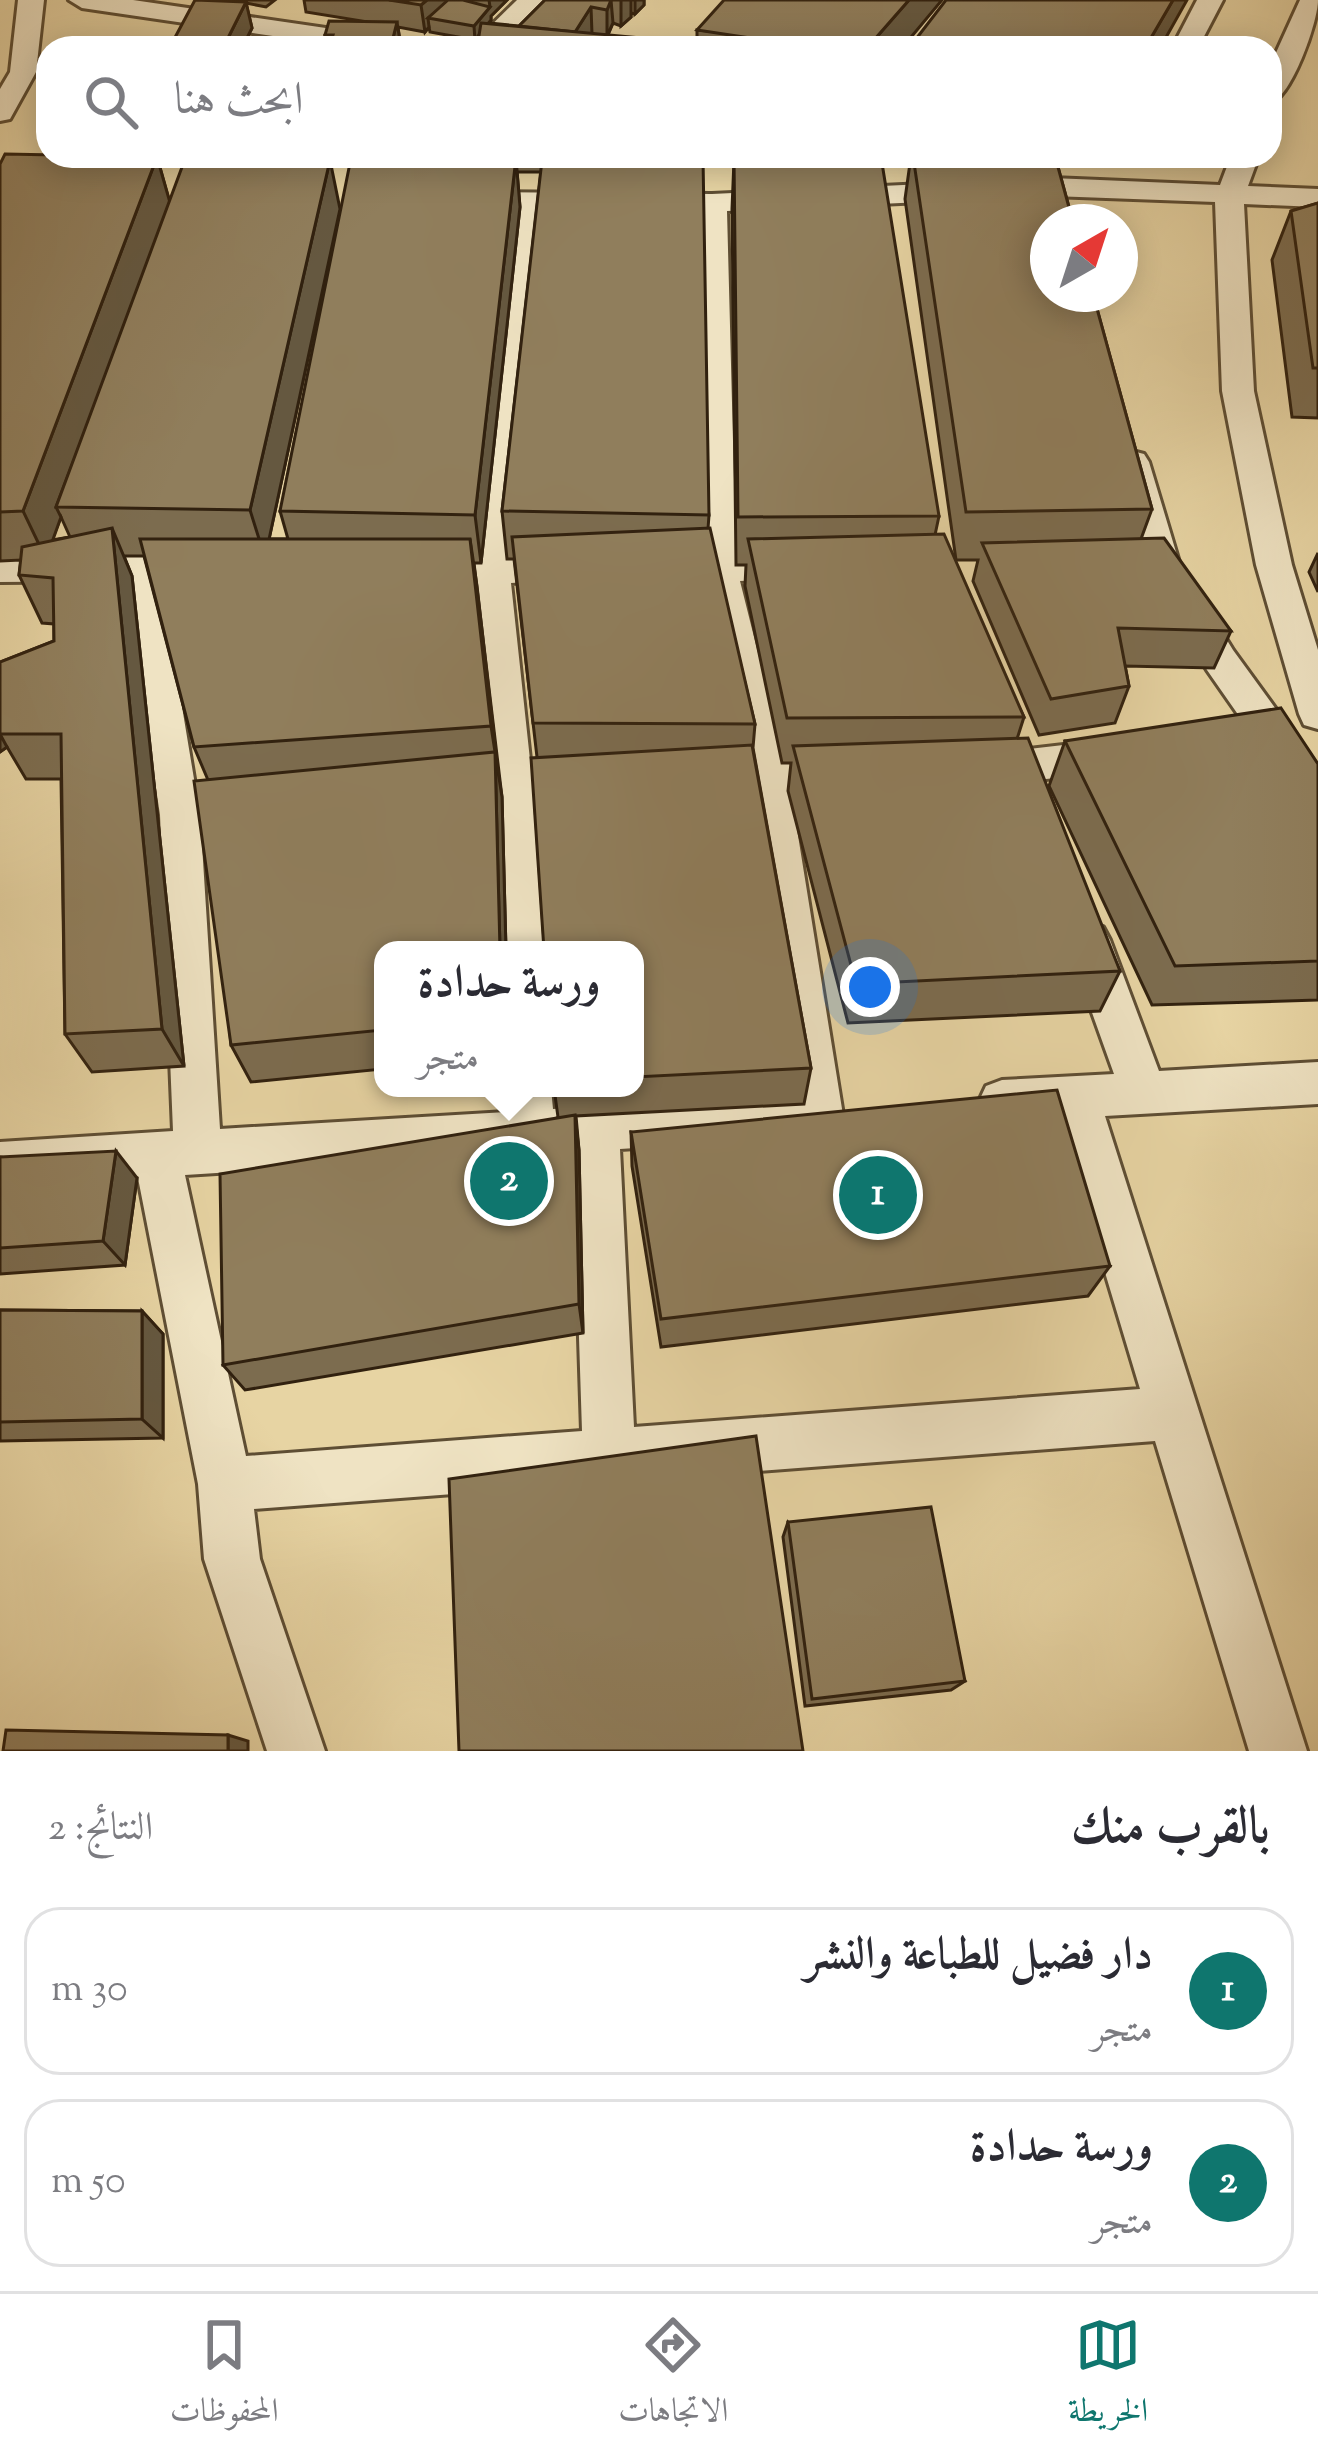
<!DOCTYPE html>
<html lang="ar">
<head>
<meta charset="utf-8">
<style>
  :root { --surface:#fff; --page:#f2f2f3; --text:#2b2b33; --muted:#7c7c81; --line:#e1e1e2; --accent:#0f766e }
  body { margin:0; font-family:"Sorts Mill Goudy",Amiri,serif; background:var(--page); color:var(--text); direction:rtl }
  .compass { position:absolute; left:1030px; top:204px; width:108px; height:108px; border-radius:50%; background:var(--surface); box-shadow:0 6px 30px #0003; rotate:39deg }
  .you { position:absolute; left:870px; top:987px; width:42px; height:42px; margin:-30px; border:9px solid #fff; border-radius:50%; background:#1a73e8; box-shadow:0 0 0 18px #1a73e833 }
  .badge { display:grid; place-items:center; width:78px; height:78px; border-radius:50%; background:var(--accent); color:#fff; font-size:39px; font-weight:700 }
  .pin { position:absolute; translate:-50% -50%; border:6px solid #fff; box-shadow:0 3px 12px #0006 }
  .popup { position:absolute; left:374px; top:941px; width:270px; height:156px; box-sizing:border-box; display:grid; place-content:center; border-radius:24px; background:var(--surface); filter:drop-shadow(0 3px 9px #0005); font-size:39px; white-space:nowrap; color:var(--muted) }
  .popup b { font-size:45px; color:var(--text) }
  .popup::after { content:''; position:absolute; left:50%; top:100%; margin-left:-24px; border:24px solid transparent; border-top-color:var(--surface) }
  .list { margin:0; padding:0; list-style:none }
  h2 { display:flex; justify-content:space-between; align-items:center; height:156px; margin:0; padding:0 48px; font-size:51px }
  h2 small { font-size:39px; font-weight:400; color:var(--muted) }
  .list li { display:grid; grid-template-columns:78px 1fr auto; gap:36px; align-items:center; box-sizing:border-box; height:168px; margin:0 24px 24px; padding:0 24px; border:3px solid var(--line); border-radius:36px }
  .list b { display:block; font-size:45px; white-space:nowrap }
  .list p { margin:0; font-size:39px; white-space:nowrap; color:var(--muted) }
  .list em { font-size:39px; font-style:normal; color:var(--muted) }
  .icon { flex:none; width:66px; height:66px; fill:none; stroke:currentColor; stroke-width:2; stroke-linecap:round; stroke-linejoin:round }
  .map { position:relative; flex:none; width:1318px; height:1751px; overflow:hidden; direction:ltr }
  .search { position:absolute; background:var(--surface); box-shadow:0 6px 30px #0003; left:36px; right:36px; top:36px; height:132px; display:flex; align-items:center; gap:30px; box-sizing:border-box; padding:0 42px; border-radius:36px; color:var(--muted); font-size:45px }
  .sheet { height:540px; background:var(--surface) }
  nav { display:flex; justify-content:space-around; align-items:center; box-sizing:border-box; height:168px; border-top:3px solid var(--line); background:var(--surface); font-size:33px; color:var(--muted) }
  nav a { display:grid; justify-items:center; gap:6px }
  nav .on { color:var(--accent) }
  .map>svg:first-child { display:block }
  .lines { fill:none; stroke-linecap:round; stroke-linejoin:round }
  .street-casing { stroke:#5e4e34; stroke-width:6 }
  .street { fill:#efe3c3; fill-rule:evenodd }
  .wall { fill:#7c6c4f; stroke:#31210f; stroke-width:3; fill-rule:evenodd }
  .shaded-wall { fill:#655840; stroke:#31210f; stroke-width:3 }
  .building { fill:#907e5c; stroke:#31210f; stroke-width:3 }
</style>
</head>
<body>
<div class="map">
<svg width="1318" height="1751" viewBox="0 0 1318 1751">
  <rect width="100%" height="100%" fill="#e7d4a3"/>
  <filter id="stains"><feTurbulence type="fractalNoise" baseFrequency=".00167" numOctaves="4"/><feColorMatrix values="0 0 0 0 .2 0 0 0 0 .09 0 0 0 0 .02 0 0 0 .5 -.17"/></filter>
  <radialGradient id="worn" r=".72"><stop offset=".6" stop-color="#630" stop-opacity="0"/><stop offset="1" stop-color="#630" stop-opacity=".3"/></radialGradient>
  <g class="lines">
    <g class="street-casing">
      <g id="street">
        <polygon points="18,0 44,0 36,72 10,119 0,121 0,89 10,72"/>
        <polygon points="69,0 133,0 408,40 421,48 355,48 82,8"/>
        <polygon points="517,0 545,0 496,48 468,48"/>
        <polygon points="1197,0 1223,0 1198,48 1172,48"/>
        <path d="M 1300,0 L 1318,0 C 1318,22 1291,98 1270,103 L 1270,66 Z"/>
        <path d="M 1231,156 L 1259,156 L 1248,186 L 1318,189 L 1318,207 L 1244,204 L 1254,391 L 1292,565 L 1318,650 L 1318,729 L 1304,725 L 1299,714 L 1256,565 L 1222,391 L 1215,202 L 1052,196 L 727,211 L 736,556 L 816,560 L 821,569 L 816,578 L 740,581 L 785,761 L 846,759 L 860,764 L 866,775 L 860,786 L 791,792 L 843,1115 L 836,1130 L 820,1136 L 620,1149 L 634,1427 L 1140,1389 L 1059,1119 L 1002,1122 L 986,1116 L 979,1101 L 986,1086 L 1002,1080 L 1114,1074 L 1066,940 L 1073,927 L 1088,922 L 1103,927 L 1110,940 L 1159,1071 L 1318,1062 L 1318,1104 L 1105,1116 L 1307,1751 L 1249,1751 L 1155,1441 L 254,1509 L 260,1559 L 325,1751 L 267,1751 L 204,1559 L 198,1484 L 138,1178 L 0,1186 L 0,1142 L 173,1131 L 160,815 L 125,581 L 0,582 L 0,556 L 203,554 L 216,558 L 221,567 L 216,576 L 161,580 L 197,797 L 253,792 L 267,796 L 273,808 L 267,820 L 201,829 L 220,1129 L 506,1112 L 505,1088 L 551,1088 L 553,1109 L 794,1095 L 751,794 L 704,795 L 690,790 L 684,779 L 690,768 L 745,762 L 703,581 L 648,577 L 643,568 L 648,559 L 700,555 L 698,212 L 545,210 L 511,557 L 582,561 L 587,570 L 582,579 L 511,583 L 531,769 L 588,766 L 602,771 L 608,782 L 602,793 L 533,801 L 543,950 L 499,950 L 493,803 L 447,805 L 433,800 L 427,789 L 433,778 L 491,771 L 475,583 L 408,579 L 403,570 L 408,561 L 476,557 L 515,210 L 462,210 L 448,201 L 462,192 L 712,194 L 1052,178 L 1220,185 ZM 573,1151 L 582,1431 L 246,1456 L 185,1175 Z"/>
        <polygon points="1132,451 1144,454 1149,462 1179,562 1233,650 1318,767 1318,814 1304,809 1207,670 1143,563 1115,462 1120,454"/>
        <polygon points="1115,739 1129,744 1135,755 1129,766 1115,771 986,786 972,781 966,770 972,759 986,754"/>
      </g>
    </g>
    <use href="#street" class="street"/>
  </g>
  <g class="wall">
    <polygon points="231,0 275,0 266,7 246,3 252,28 242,48 174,48 172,43"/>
    <polygon points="304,0 507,0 491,16 491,20 489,23 519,26 545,0 644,0 644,5 635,14 631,13 631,17 621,26 613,23 608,35 479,35 475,40 430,32 429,27 425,32 398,27 401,48 328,48 325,35 362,21 306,12"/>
    <polygon points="697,30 902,48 697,48"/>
    <path d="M 467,156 L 651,156 L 709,515 L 708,529 L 755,724 L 753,748 L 811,1068 L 804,1104 L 576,1116 L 579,1150 L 583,1333 L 245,1390 L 223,1365 L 558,1117 L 554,1088 L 635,1088 L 635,950 L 537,757 L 514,559 L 507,559 L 502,511 L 541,172 L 517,172 L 520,207 L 481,563 L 474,563 L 502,797 L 506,950 L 383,950 L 383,1069 L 251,1082 L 231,1045 L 208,780 L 194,747 L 144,556 L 124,556 L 132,576 L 184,1066 L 92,1072 L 65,1034 L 61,779 L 26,779 L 7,747 L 0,752 L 0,662 L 54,641 L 54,624 L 42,623 L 19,575 L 21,560 L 0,561 L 0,164 L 157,157 L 169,200 L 340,209 L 269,539 L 288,539 L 280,511 ZM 61,517 L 70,537 L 52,540 Z"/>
    <polygon points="911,156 1055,156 1152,509 1141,539 1231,631 1214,668 1125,666 1129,686 1115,723 1039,735 973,581 978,560 956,560 905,199"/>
    <polygon points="734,160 939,516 935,535 1024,717 1017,739 1120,971 1100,1011 848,1023 788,791 791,763 782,763 745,586 746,565 736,565 732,209"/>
    <polygon points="1318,203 1318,418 1292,417 1272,260 1291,211"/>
    <polygon points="1318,553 1318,592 1309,572"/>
    <polygon points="1065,741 1318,764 1318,1000 1152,1005 1049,786"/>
    <polygon points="631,1132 1110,1266 1088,1296 661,1347 632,1166"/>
    <polygon points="0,1157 137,1178 125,1265 0,1274"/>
    <polygon points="0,1310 142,1311 163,1334 163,1438 0,1441"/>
    <polygon points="788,1522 965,1681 951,1690 805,1706 783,1537"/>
  </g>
  <g class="shaded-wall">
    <polygon points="427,0 452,0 428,18 429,27 425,32 421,5"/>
    <polygon points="489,0 507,0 491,16 491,20 475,40 474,26 490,7"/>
    <polygon points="611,0 613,23 607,36 607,10"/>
    <polygon points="621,0 631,0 631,17 621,26"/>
    <polygon points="635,0 644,0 644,5 635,14"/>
    <polygon points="909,0 942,0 902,48 867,48"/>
    <polygon points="1173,0 1187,0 1160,48 1145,48"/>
    <polygon points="246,2 252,28 242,48 223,48"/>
    <polygon points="591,7 592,34 572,37"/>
    <polygon points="397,22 401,48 392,48 391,46"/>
    <polygon points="157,157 171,206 56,507 61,517 46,559 23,511"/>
    <polygon points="516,158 520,207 481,563 475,515"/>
    <polygon points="330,160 340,209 265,558 250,510"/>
    <polygon points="112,528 132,576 184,1066 162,1029"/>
    <polygon points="470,539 477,586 498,771 491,726"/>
    <polygon points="0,734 7,747 0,752"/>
    <polygon points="495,752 502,797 506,950 500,950"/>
    <polygon points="575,1115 579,1150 583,1333 579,1304"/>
    <polygon points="116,1151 137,1178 125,1265 103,1241"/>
    <polygon points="142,1311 163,1334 163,1438 142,1419"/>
    <polygon points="228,1735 248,1741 248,1751 228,1751"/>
  </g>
  <g class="building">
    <polygon points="195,0 246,2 223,48 195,48 172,43"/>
    <polygon points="389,0 427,0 421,5"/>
    <polygon points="448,0 463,0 490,7 474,26 428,18"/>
    <polygon points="545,0 611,0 607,10 591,7 575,32 519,26"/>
    <polygon points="724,0 909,0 867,48 816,48 697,30"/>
    <polygon points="946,0 1173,0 1145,48 909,48"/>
    <polygon points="329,21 397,22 391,46 329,48 333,35 325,35"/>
    <polygon points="481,23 653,39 652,48 477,48"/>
    <polygon points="262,44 312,45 311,48 260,48"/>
    <polygon points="5,154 157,157 23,511 0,512 0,164"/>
    <polygon points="913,156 1055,156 1073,222 1048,222 1048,294 1093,294 1152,509 966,512"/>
    <polygon points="351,158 516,158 475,515 280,511"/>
    <polygon points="703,158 709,515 502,511 542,160"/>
    <polygon points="185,159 330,160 250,510 56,507"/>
    <polygon points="734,160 882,163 939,516 738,517"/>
    <polygon points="1318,203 1318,368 1313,368 1291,211"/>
    <polygon points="112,528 162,1029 65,1034 61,734 0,734 0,662 54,641 53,578 19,575 22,547"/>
    <polygon points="710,528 755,724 533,723 512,537"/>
    <polygon points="944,534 1024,717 787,718 748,539"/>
    <polygon points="1164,538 1231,631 1118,628 1129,686 1051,699 982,543"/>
    <polygon points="140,539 470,539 491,726 194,747"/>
    <polygon points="1281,708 1318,764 1318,961 1175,966 1065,741"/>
    <polygon points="1028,738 1120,971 856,984 793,746"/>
    <polygon points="752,745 811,1068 635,1077 635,950 544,950 531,758"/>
    <polygon points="495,752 500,950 383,950 383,1030 231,1045 194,781"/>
    <polygon points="1057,1090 1110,1266 661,1319 631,1132"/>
    <polygon points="575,1115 579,1304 223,1365 220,1174"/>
    <polygon points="116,1151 103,1241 0,1248 0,1157"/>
    <polygon points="0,1310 142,1311 142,1419 0,1422"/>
    <polygon points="756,1436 803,1751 459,1751 449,1479"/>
    <polygon points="931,1507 965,1681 812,1699 788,1522"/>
    <polygon points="6,1730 228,1735 228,1751 3,1751"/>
  </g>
  <rect width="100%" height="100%" filter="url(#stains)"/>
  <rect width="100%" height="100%" fill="url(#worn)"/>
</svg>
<svg class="compass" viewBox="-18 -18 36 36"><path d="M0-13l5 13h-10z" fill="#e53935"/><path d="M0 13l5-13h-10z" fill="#7c7c81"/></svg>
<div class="you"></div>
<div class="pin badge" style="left:878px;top:1195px">1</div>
<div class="pin badge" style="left:509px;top:1181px">2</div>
<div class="popup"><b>ورسة حدادة</b>متجر</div>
<div class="search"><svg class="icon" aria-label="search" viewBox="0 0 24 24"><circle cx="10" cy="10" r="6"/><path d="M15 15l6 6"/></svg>ابحث هنا</div>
</div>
<section class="sheet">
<h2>بالقرب منك<small>النتائج: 2</small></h2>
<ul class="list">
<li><span class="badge">1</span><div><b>دار فضيل للطباعة والنشر</b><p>متجر</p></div><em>30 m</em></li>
<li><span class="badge">2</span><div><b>ورسة حدادة</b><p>متجر</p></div><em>50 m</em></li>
</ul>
</section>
<nav>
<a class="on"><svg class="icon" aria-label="map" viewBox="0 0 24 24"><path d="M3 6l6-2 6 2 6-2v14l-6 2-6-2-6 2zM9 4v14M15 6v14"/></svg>الخريطة</a>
<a><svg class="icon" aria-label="directions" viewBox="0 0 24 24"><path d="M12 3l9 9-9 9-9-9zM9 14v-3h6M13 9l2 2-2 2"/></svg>الاتجاهات</a>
<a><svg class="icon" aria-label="saved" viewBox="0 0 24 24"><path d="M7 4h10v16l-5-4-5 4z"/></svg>المحفوظات</a>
</nav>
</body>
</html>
